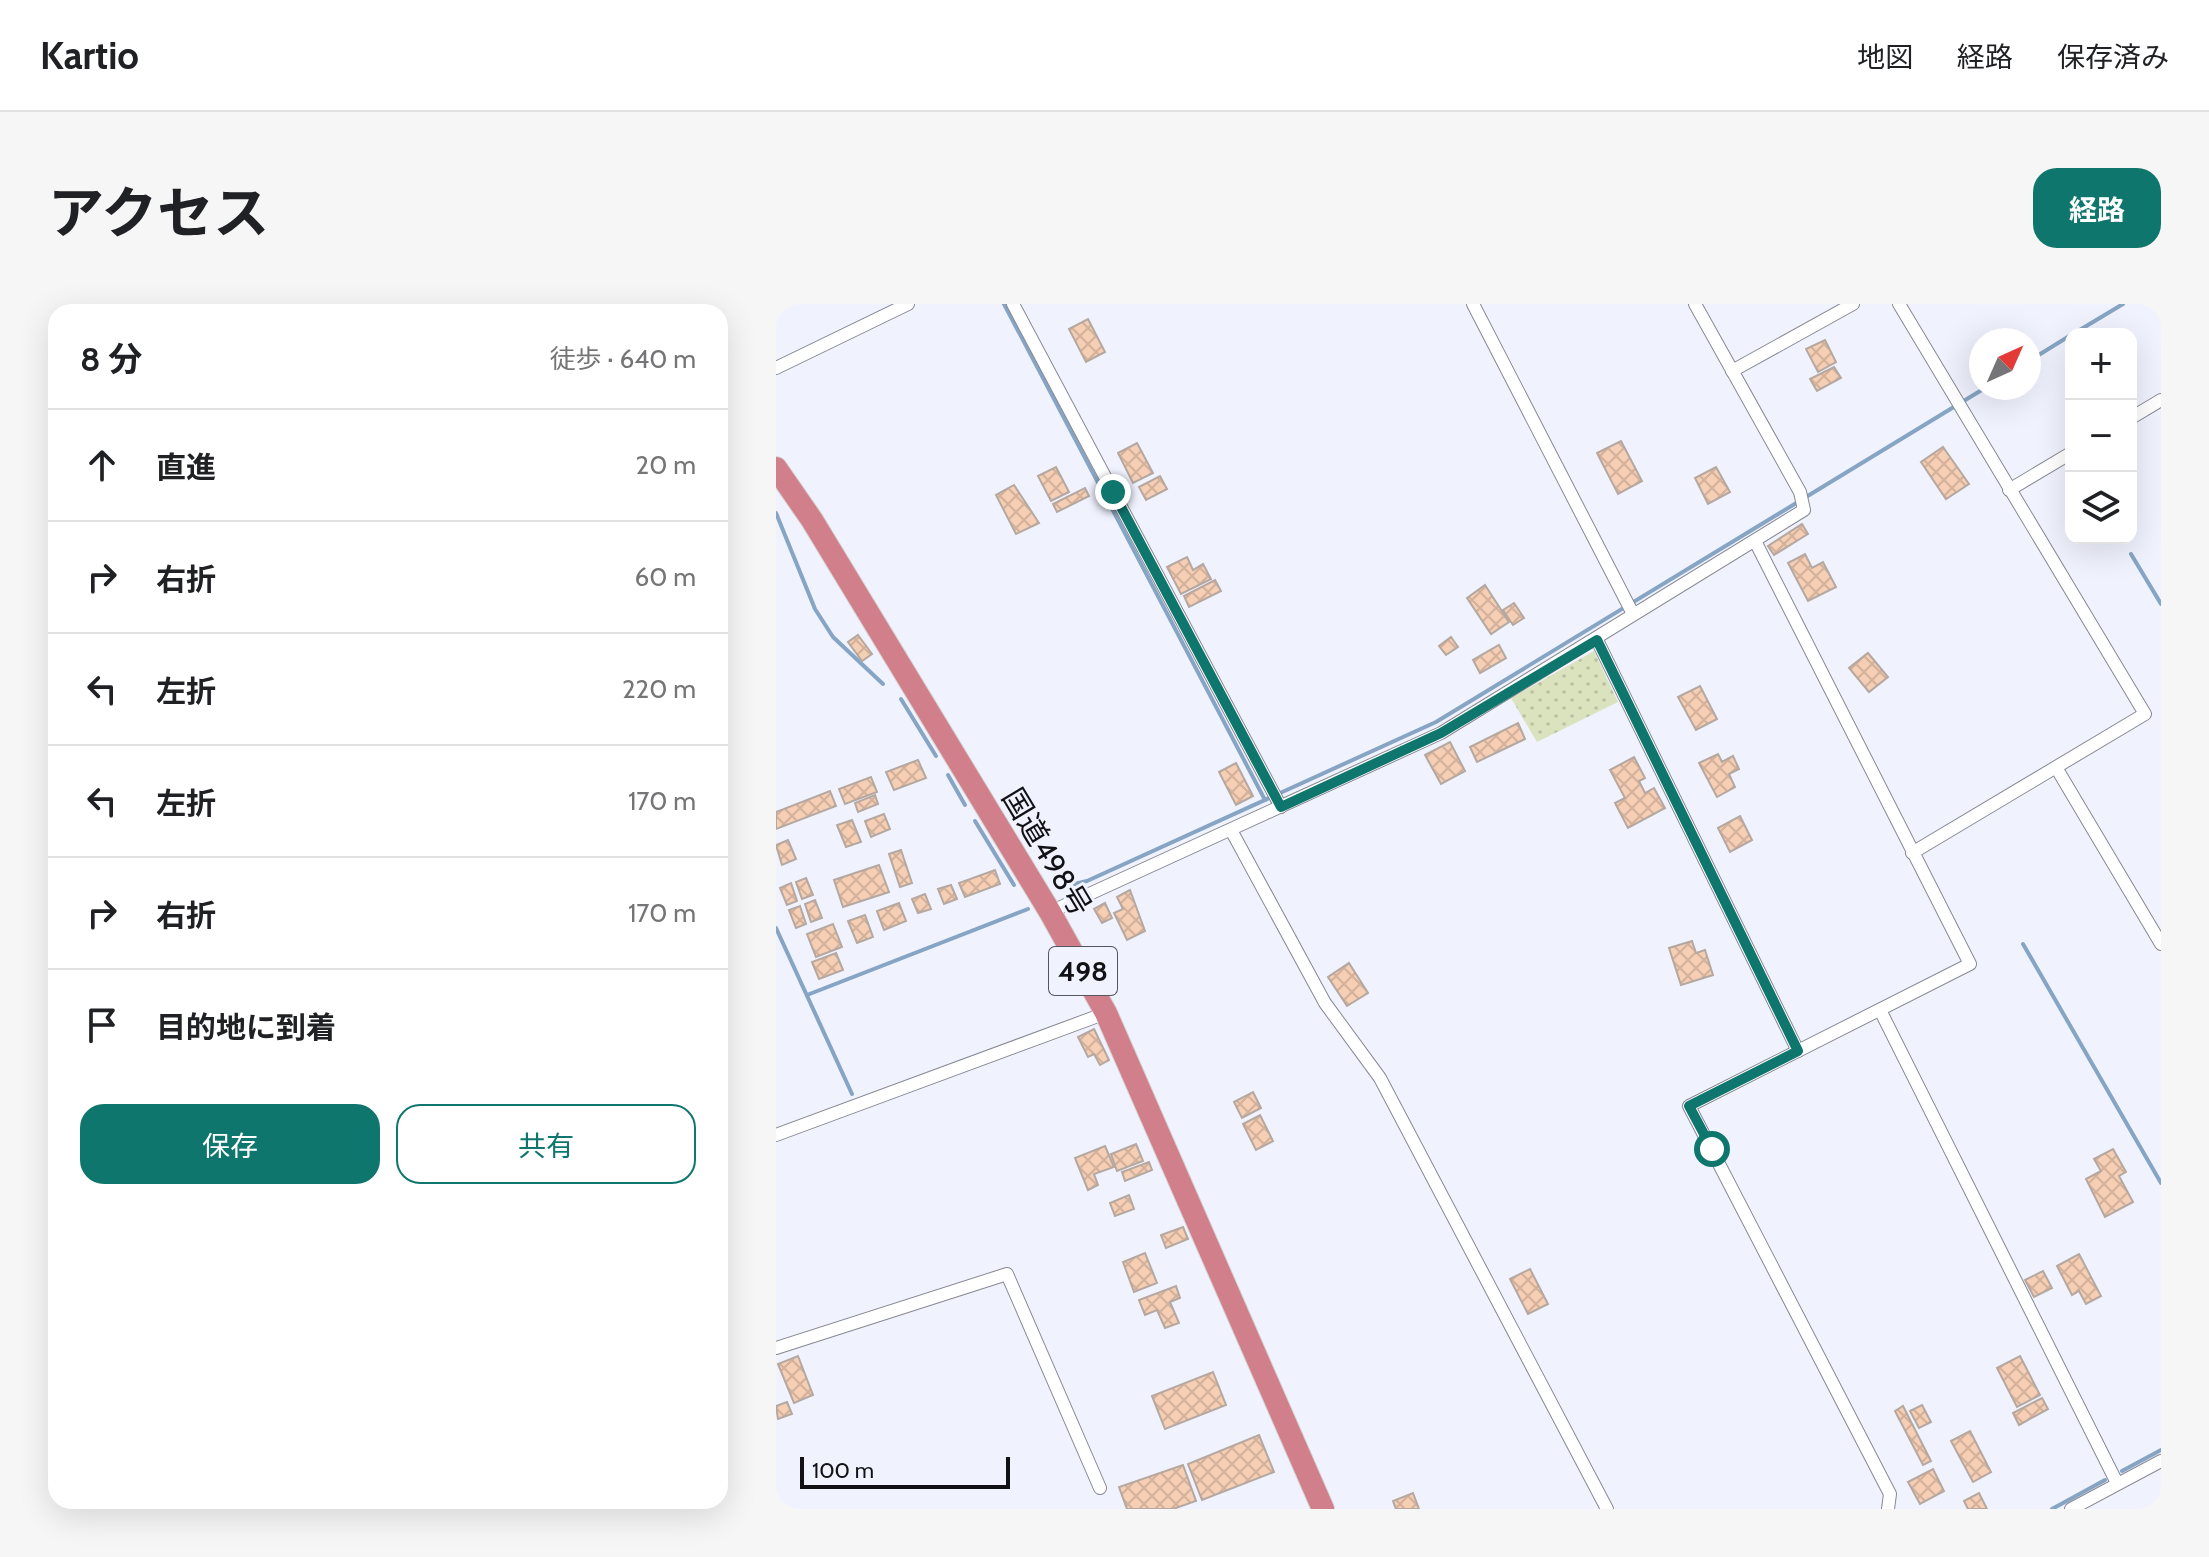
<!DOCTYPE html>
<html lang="ja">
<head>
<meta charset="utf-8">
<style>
  :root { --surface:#fff; --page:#f6f6f6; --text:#202124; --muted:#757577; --line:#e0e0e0; --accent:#0f766e }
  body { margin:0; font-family:Cabin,"Noto Sans JP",sans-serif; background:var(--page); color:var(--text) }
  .controls { position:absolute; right:24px; top:24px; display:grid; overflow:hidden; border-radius:16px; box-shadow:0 8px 32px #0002 }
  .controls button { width:72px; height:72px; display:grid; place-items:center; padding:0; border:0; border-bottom:2px solid var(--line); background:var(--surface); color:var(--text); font:40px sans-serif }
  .compass { position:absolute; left:1193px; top:24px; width:72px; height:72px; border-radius:50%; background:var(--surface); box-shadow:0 8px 32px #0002; rotate:45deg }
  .scale { position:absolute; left:24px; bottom:20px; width:210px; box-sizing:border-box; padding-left:8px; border:4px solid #121216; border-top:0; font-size:22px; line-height:28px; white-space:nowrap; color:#121216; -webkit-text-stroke:6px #f0f2fe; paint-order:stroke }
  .stop { position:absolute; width:24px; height:24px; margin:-18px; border:6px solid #0f766e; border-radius:50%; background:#fff }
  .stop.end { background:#0f766e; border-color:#fff; box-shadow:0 2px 8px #0008 }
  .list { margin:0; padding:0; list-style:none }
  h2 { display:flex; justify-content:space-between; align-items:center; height:104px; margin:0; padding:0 32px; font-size:34px }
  h2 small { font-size:26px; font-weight:400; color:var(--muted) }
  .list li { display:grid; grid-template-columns:52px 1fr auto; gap:24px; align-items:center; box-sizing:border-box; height:112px; padding:0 32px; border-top:2px solid var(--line) }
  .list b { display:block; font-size:30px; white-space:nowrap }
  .list em { font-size:26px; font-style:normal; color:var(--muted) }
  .actions { display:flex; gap:16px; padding:24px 32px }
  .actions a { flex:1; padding:18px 0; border:2px solid var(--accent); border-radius:24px; text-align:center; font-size:28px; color:var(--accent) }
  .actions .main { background:var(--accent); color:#fff }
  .icon { flex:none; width:44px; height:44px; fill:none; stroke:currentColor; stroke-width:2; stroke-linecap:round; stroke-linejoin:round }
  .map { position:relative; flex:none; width:1385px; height:1205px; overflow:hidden; border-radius:24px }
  header { display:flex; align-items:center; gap:48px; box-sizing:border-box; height:112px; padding:0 40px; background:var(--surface); border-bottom:2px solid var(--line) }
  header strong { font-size:38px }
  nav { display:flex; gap:44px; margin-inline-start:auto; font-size:28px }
  .intro { display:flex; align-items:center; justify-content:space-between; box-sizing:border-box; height:192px; padding:0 48px }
  h1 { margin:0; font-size:56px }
  .button { padding:20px 36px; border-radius:24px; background:var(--accent); color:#fff; font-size:28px; font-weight:700 }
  main { display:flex; gap:48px; padding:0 48px }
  aside { flex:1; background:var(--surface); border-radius:24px; box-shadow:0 8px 32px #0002 }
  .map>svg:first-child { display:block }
  .grass { fill:url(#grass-dots) }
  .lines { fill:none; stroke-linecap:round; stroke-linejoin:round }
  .stream { stroke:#86a5c4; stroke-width:4 }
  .building { fill:url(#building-cross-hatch); stroke:#b4a8a1; stroke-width:2 }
  .street-casing { stroke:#878994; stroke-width:14 }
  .highway-casing { stroke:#d4d4d5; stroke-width:24 }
  .street { stroke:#fff; stroke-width:12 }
  .highway { stroke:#d1808b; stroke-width:22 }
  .route { stroke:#0f766e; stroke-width:10 }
  .labels { text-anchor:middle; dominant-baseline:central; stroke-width:6; stroke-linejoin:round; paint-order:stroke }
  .shield { fill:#f0f2fe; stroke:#55555c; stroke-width:2 }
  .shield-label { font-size:28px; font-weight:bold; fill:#121216 }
  .street-label { font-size:30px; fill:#121216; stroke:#f0f2fe }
</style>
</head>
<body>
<header>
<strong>Kartio</strong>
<nav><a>地図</a><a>経路</a><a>保存済み</a></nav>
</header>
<div class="intro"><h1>アクセス</h1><a class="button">経路</a></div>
<main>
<aside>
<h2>8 分<small>徒歩 · 640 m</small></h2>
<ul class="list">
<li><svg class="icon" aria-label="ahead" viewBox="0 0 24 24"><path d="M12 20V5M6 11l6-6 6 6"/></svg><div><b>直進</b></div><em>20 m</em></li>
<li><svg class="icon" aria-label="right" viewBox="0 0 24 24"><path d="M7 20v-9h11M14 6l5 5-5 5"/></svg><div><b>右折</b></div><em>60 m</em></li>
<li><svg class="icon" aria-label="left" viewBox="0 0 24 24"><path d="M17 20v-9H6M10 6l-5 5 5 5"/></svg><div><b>左折</b></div><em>220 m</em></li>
<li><svg class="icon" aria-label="left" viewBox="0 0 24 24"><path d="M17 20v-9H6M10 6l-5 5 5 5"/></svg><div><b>左折</b></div><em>170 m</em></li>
<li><svg class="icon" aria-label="right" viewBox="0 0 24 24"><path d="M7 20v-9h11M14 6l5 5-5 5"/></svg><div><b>右折</b></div><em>170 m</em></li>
<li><svg class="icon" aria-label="arrive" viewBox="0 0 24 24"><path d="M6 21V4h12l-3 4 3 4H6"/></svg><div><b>目的地に到着</b></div></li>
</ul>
<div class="actions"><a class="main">保存</a><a>共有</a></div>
</aside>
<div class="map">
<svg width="1385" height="1205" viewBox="0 0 1385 1205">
  <defs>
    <pattern id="grass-dots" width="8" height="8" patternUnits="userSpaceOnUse" patternTransform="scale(2)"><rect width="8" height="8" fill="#dae3be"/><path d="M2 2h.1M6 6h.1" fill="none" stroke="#bac2a3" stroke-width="1.8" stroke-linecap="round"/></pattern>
    <pattern id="building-cross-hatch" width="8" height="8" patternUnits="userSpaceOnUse" patternTransform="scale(2)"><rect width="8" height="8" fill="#f6ceb4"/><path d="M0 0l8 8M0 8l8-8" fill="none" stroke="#d2b09a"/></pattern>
  </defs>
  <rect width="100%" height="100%" fill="#f0f2fe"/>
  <polygon class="grass" points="818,347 842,398 761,438 735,394"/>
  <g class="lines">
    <g class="stream">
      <polyline points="228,0 327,188"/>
      <polyline points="1297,30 1347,0"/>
      <polyline points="1253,57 1295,31"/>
      <polyline points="1030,193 1209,84"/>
      <polyline points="332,197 489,496"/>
      <polyline points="0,209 39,305 57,333 107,380"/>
      <polyline points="1355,250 1385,300"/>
      <polyline points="125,395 160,452"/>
      <polyline points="172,471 189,501"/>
      <polyline points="199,517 238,581"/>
      <polyline points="286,583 311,577 660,418 1022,198"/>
      <polyline points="0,624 76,790"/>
      <polyline points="1247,640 1385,879"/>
      <polyline points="31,691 252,605"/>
      <polyline points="1346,1167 1385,1146"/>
      <polyline points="1276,1205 1329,1176"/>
    </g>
  </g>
  <g class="building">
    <polygon points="312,15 329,48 310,58 293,25"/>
    <polygon points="1049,36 1060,58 1042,68 1030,45"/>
    <polygon points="1058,63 1065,74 1041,87 1034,75"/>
    <polygon points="845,137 866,177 842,190 821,149"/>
    <polygon points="361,139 377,169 357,179 342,149"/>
    <polygon points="1167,143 1193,180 1170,195 1145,158"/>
    <polygon points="280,163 293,188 275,197 262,172"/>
    <polygon points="940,163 954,188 932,200 919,174"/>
    <polygon points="384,172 391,185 370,196 363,183"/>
    <polygon points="238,181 263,219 240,230 220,191"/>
    <polygon points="309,184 313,192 281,208 277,200"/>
    <polygon points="1026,220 1032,230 998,251 992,242"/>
    <polygon points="1029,250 1036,264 1047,258 1060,283 1032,297 1012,259"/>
    <polygon points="411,253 417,266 427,260 435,275 405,290 391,263"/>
    <polygon points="439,276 445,287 413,303 408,292"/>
    <polygon points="709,281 733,318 715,330 691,294"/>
    <polygon points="738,299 748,314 737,321 727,306"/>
    <polygon points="82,331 96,350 86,357 72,338"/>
    <polygon points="675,333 682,343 670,351 663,342"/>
    <polygon points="723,341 730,354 704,369 697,356"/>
    <polygon points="1092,349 1112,373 1093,388 1073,364"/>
    <polygon points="924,382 941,415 920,426 902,393"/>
    <polygon points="742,419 749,435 701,458 694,443"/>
    <polygon points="674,438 689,467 665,480 649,451"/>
    <polygon points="942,450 946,458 957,452 963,465 953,470 959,483 941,493 923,459"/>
    <polygon points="858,453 869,474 863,477 869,489 878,484 889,504 852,524 839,499 849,494 834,466"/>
    <polygon points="142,456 150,474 118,486 110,468"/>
    <polygon points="460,459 477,492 460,501 443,468"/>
    <polygon points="95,473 101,488 69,500 63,485"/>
    <polygon points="54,487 60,502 0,525 0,508"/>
    <polygon points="99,491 102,500 82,508 79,499"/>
    <polygon points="108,510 114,525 95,533 89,517"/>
    <polygon points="964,512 976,536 954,548 942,524"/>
    <polygon points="76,516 85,538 70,543 61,521"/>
    <polygon points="12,536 20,555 6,561 0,541"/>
    <polygon points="125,546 136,579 124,583 113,550"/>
    <polygon points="103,561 113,588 67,603 58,576"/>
    <polygon points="219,566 224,580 189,593 183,579"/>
    <polygon points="30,574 37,591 26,595 20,578"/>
    <polygon points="15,579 21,597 11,601 4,584"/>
    <polygon points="175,581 181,595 168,600 162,585"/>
    <polygon points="354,586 369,627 351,636 338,609 347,605 341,593"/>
    <polygon points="149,590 155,605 142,609 136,595"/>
    <polygon points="39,596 46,614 35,618 29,600"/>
    <polygon points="123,599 130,617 108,626 101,607"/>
    <polygon points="329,599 336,614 326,619 318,605"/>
    <polygon points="24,602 30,620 20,624 13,606"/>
    <polygon points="89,611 97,633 81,639 72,617"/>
    <polygon points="57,620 66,643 40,653 31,630"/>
    <polygon points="916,637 920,649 929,646 937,671 905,681 893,644"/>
    <polygon points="60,649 67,666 43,675 36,658"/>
    <polygon points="573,659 592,689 571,702 552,673"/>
    <polygon points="318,725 333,756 324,761 318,750 312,753 302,733"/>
    <polygon points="477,788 485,804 466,814 458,798"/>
    <polygon points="484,811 497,837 480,846 467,820"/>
    <polygon points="360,840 367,857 341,867 335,850"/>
    <polygon points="329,842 338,863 318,870 322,881 312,886 299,854"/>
    <polygon points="1337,845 1350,868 1343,872 1357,898 1329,913 1310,875 1325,867 1318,855"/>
    <polygon points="373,858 376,866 349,877 346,868"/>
    <polygon points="353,891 358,905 339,912 334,899"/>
    <polygon points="407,923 412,935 390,944 385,931"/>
    <polygon points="369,949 381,979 358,988 347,958"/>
    <polygon points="1303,950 1325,992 1310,1000 1303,987 1296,991 1281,962"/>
    <polygon points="754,965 772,1000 752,1010 734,975"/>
    <polygon points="1267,967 1276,984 1258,993 1249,976"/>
    <polygon points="400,982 404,994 394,998 403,1019 389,1024 381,1006 369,1011 363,996"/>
    <polygon points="22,1052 37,1091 18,1099 2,1060"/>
    <polygon points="1244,1052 1264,1091 1241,1103 1221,1064"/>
    <polygon points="437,1068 450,1101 389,1125 376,1092"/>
    <polygon points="1266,1094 1272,1105 1243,1121 1237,1109"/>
    <polygon points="11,1098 16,1110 2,1115 0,1102"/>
    <polygon points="1146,1101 1155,1118 1143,1124 1134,1107"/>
    <polygon points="1127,1102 1155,1157 1147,1161 1119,1107"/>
    <polygon points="1194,1127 1215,1168 1197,1178 1175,1137"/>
    <polygon points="483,1131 498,1168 426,1196 412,1160"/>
    <polygon points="407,1161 420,1197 397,1205 351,1205 343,1183"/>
    <polygon points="1157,1165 1168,1187 1144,1200 1132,1178"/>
    <polygon points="637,1189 643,1205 620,1205 617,1197"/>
    <polygon points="1203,1189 1211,1205 1192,1205 1188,1197"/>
  </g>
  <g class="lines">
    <g class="street-casing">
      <g id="street">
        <polyline points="237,0 505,503"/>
        <polyline points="697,0 857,310"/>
        <polyline points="1123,0 1369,410 1136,549"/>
        <polyline points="0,64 132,0"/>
        <polyline points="956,67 1077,0"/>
        <polyline points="1355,114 1385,96"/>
        <polyline points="1233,186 1295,149"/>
        <polyline points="979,237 1194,660 913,802 1114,1190 1112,1205"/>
        <polyline points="821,336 1022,747"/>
        <polyline points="1281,465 1385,640"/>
        <polyline points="455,526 549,699 604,774 831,1205"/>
        <polyline points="274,608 665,429 1028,206 1024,188 919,0"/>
        <polyline points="1104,706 1341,1179"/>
        <polyline points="0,831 330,709"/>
        <polyline points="0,1044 231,970 324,1184"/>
        <polyline points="1295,1205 1385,1157"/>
      </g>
    </g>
    <g class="highway-casing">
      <polyline id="highway" points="0,164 36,216 274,608 330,709 547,1205"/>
    </g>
    <use href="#street" class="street"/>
    <use href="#highway" class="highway"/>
  </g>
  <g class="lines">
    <polyline class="route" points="337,188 505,503 665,429 821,336 1022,747 913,802 936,845"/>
  </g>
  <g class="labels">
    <rect class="shield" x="273" y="643" width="68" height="48" rx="6"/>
    <g class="shield-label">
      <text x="307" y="667">498</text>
    </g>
    <g class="street-label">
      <text transform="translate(271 548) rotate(59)">国道498号</text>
    </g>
  </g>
</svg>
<div class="controls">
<button>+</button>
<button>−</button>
<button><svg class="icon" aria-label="layers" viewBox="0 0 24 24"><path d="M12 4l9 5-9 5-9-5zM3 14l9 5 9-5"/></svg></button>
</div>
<svg class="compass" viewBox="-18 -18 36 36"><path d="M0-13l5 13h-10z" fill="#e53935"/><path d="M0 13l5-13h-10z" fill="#757577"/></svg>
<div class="scale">100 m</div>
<div class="stop" style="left:936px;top:845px"></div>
<div class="stop end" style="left:337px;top:188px"></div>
</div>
</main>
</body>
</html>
